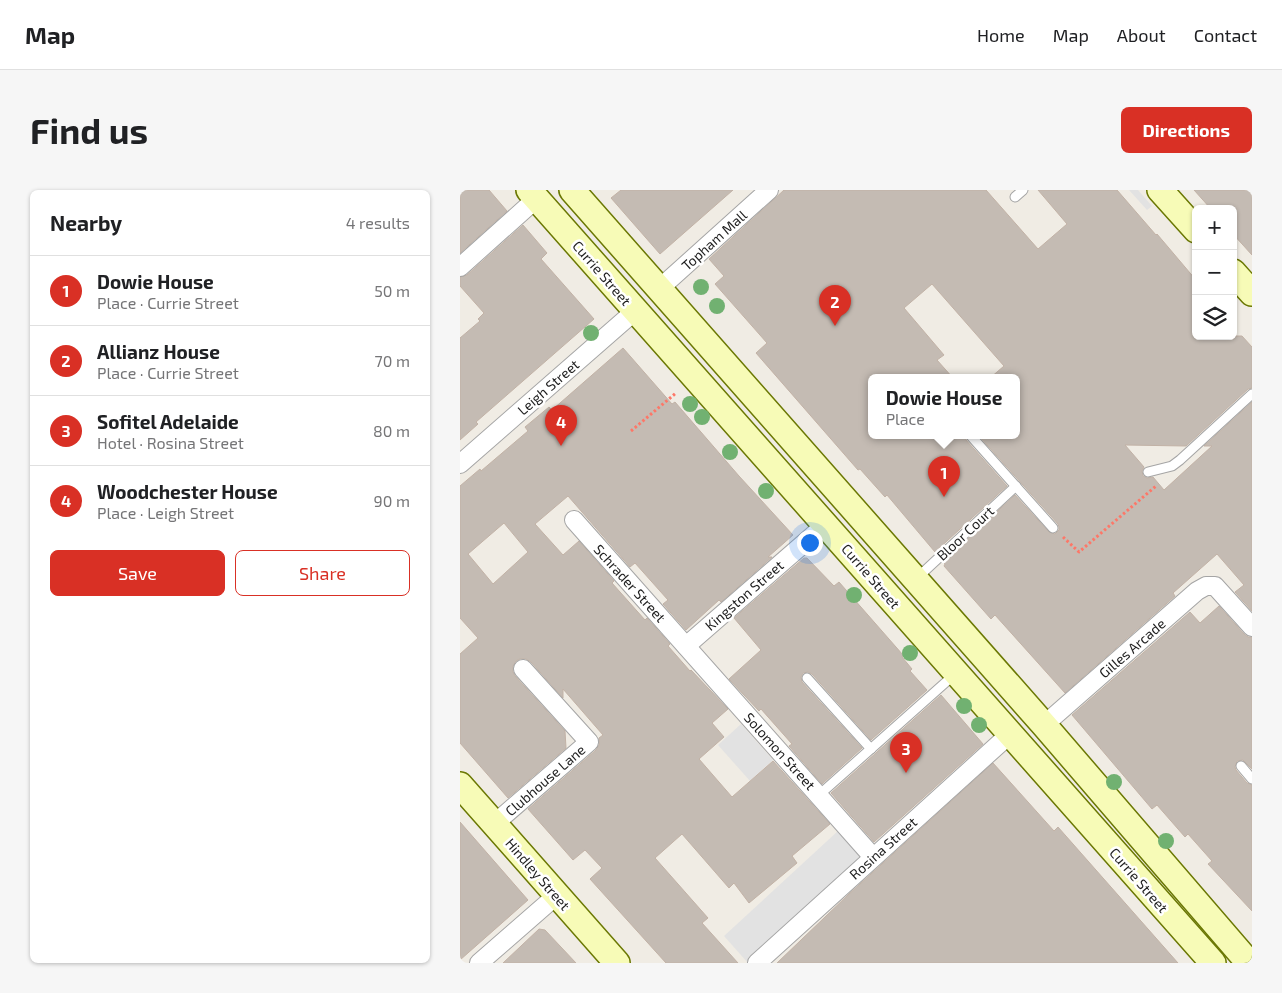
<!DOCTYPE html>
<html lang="en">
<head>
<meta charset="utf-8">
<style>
  :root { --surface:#fff; --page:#f6f6f6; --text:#202124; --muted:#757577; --line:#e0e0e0; --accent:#d93025 }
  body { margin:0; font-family:"Exo 2",sans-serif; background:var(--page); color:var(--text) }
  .controls { position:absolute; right:15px; top:15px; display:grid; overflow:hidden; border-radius:8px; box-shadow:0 1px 4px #0004 }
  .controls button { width:45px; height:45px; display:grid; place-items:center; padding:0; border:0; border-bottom:1px solid var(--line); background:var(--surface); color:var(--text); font:25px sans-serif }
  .you { position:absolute; left:349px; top:352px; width:18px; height:18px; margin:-12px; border:4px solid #fff; border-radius:50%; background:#1a73e8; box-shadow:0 0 0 8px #1a73e833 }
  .badge { display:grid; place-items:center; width:32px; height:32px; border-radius:50%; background:var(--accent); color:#fff; font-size:16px; font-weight:700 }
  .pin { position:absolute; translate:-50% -41px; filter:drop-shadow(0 1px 2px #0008) }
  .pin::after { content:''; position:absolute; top:26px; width:18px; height:15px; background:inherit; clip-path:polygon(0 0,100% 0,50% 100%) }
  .popup { position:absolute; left:408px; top:184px; width:152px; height:65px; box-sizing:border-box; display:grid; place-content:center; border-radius:8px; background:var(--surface); filter:drop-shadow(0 1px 4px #0005); font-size:16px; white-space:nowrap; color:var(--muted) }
  .popup b { font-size:19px; color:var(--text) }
  .popup::after { content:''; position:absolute; left:50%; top:100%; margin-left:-10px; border:10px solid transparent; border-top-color:var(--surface) }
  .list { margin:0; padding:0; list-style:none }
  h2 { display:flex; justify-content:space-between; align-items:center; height:65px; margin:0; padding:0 20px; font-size:21px }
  h2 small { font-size:16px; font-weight:400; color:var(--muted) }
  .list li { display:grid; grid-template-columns:32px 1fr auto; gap:15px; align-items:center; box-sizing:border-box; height:70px; padding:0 20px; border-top:1px solid var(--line) }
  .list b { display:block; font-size:19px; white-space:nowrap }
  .list p { margin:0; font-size:16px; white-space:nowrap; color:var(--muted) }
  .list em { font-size:16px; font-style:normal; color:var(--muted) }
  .actions { display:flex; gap:10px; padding:15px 20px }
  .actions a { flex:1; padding:11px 0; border:1px solid var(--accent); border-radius:8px; text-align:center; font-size:18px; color:var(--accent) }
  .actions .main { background:var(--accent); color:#fff }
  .icon { flex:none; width:28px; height:28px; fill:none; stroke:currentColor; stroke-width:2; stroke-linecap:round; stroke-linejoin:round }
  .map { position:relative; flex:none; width:792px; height:773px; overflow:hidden; border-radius:8px }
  header { display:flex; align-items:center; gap:30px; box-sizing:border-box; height:70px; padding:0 25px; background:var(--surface); border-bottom:1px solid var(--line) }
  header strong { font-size:24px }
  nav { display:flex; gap:28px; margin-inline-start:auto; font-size:18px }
  .intro { display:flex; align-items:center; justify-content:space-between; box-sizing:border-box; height:120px; padding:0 30px }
  h1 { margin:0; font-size:35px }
  .button { padding:12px 22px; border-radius:8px; background:var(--accent); color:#fff; font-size:18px; font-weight:700 }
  main { display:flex; gap:30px; padding:0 30px }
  aside { flex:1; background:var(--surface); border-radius:8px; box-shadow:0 1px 4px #0004 }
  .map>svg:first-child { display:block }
  .parking { fill:#e2e2e2 }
  .building { fill:#c4bbb3; stroke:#c2b2a6; fill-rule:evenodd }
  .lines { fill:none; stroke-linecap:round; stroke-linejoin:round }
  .lane-casing { stroke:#a5a5a5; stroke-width:11 }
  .street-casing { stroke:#a5a5a5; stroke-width:20 }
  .secondary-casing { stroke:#6b7803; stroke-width:28 }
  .path { stroke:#fd7768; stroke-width:3; stroke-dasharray:2.5 2.5; stroke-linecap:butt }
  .lane { stroke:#fff; stroke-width:9 }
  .street { stroke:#fff; stroke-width:18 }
  .secondary { stroke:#f7fbb7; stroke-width:25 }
  .tree { fill:#71b171 }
  .labels { text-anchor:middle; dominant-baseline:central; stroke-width:5; stroke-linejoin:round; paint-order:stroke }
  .street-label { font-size:14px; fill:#1e1e1e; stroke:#fff }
</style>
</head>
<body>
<header>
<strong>Map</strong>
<nav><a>Home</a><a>Map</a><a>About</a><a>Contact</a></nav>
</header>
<div class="intro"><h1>Find us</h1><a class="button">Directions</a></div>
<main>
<aside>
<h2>Nearby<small>4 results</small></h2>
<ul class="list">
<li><span class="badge">1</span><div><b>Dowie House</b><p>Place · Currie Street</p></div><em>50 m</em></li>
<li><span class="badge">2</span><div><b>Allianz House</b><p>Place · Currie Street</p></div><em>70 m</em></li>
<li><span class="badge">3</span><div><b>Sofitel Adelaide</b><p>Hotel · Rosina Street</p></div><em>80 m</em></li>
<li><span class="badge">4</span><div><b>Woodchester House</b><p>Place · Leigh Street</p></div><em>90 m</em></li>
</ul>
<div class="actions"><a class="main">Save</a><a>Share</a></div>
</aside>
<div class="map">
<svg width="792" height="773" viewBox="0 0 792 773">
  <rect width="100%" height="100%" fill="#f0ece4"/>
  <g class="parking">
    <polygon points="669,0 678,0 692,16 687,20"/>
    <polygon points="281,534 313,570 290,591 258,555"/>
    <polygon points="379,640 404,668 288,773 264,746"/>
  </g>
  <g class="building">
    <polygon points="0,0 29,0 47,21 0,63"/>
    <polygon points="161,0 273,0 200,64 151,8"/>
    <polygon points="324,0 526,0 578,59 607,34 578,0 657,0 696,45 697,44 736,90 736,146 782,146 792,157 792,198 788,199 726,256 665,255 684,277 682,281 683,286 687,288 693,287 704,300 752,256 744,256 792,212 792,421 775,402 784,395 757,364 713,403 715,406 605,503 535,425 531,429 484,376 485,374 483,372 555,305 589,342 595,344 599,340 599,337 598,334 519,246 556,246 556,188 530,188 544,176 472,94 444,118 484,165 477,170 493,188 412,188 412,246 505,246 506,250 547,296 475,362 427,305 425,307 400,279 398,280 296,163 307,153 255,94 264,86 249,69"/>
    <polygon points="734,0 792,0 792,65 773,44 773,19 751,19"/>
    <polygon points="63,35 87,63 81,69 134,129 16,232 18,234 0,250 0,148 20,131 18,129 24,123 0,96 0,87 7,85"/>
    <path d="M 163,158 L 212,214 L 215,212 L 279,286 L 333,345 L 308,367 L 312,367 L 261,412 L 259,410 L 226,440 L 203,414 L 208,410 L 175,373 L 170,377 L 108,306 L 75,334 L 103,365 L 119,351 L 154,391 L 152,393 L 185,430 L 187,428 L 210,454 L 208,456 L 230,481 L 231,480 L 268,519 L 252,533 L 264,547 L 239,569 L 272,607 L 313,571 L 370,634 L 332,666 L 337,673 L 289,713 L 274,693 L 269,698 L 222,644 L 195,668 L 248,728 L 242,733 L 278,773 L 206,773 L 130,689 L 142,678 L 125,660 L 113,670 L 68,619 L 136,560 L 139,555 L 139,548 L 143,545 L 103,499 L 103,508 L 71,472 L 66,469 L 60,469 L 56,471 L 53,476 L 53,482 L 55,486 L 105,541 L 106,558 L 48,608 L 0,553 L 0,464 L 18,448 L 0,428 L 0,296 L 20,279 L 21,281 L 68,241 L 65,237 L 89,217 L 92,220 ZM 44,333 L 68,362 L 33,394 L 8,364 Z"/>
    <polygon points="344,368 347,368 374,396 379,392 443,465 442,467 452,479 450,481 467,500 411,550 352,484 348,482 343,483 341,487 342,492 402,558 362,594 329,556 332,554 301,519 299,521 269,489 301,460 274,428"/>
    <polygon points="759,416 784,444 788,447 792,447 792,579 783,570 777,571 775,577 776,580 787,593 792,595 792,721 748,674 752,671 728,644 725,647 697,615 692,619 612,525 730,422 740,433"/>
    <polygon points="481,505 523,554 414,652 371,603"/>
    <polygon points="533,573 594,641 598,637 718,773 317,773 389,704"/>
    <polygon points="0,632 68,710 0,770"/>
    <polygon points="79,739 85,740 116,773 43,773"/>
  </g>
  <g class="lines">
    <g class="lane-casing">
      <g id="lane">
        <polyline points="555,7 563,0"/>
        <polyline points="511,246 593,338"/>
        <polyline points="688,282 712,276 720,270 792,204"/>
        <polyline points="457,388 556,296"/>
        <polyline points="347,488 411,559"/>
        <polyline points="781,576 792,589"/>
        <polyline points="359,605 495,484"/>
      </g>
    </g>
    <g class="street-casing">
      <g id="street">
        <polyline points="0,77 76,9"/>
        <polyline points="199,99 309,0"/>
        <polyline points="0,274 175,121"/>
        <polyline points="114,330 413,667"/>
        <polyline points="226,456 365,335"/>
        <polyline points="584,535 737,401 746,396 755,396 792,437"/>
        <polyline points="34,634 129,552 63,479"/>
        <polyline points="19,773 97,705"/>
        <polyline points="297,773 550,544"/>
      </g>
    </g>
    <g class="secondary-casing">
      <g id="secondary">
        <polyline points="69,0 753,773"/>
        <polyline points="112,0 584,535 789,773"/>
        <polyline points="700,0 736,40"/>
        <polyline points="773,82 792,103"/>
        <polyline points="0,595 157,773"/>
      </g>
    </g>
    <g class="path">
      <polyline points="171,241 216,203"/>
      <polyline points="603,347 619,362 696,296"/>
    </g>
    <use href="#lane" class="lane"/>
    <use href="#street" class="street"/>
    <use href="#secondary" class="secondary"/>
  </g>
  <g class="tree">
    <circle cx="241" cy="97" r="8"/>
    <circle cx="257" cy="116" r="8"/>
    <circle cx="131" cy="143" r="8"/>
    <circle cx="230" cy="214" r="8"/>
    <circle cx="242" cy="227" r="8"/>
    <circle cx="270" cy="262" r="8"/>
    <circle cx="306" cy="301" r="8"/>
    <circle cx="394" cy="405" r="8"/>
    <circle cx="450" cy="463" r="8"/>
    <circle cx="504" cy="516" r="8"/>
    <circle cx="519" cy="535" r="8"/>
    <circle cx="654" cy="592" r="8"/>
    <circle cx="706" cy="651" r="8"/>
  </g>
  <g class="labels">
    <g class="street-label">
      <text transform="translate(254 50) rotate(-42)">Topham Mall</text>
      <text transform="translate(142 83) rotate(49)">Currie Street</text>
      <text transform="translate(88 197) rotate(-41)">Leigh Street</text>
      <text transform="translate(505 343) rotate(-43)">Bloor Court</text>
      <text transform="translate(411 386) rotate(49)">Currie Street</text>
      <text transform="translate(170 393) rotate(48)">Schrader Street</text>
      <text transform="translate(284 405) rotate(-41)">Kingston Street</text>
      <text transform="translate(672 458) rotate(-41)">Gilles Arcade</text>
      <text transform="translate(320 561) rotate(48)">Solomon Street</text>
      <text transform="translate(85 590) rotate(-41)">Clubhouse Lane</text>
      <text transform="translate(423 658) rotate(-42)">Rosina Street</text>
      <text transform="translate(78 684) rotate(49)">Hindley Street</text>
      <text transform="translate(679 690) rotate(49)">Currie Street</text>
    </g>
  </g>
</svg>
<div class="controls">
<button>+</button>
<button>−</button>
<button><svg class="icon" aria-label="layers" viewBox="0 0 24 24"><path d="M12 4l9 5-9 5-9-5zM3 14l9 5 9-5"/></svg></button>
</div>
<div class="you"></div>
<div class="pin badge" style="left:484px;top:307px">1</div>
<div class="popup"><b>Dowie House</b>Place</div>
<div class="pin badge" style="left:375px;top:136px">2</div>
<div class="pin badge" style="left:446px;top:583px">3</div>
<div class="pin badge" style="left:101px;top:256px">4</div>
</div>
</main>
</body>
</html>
